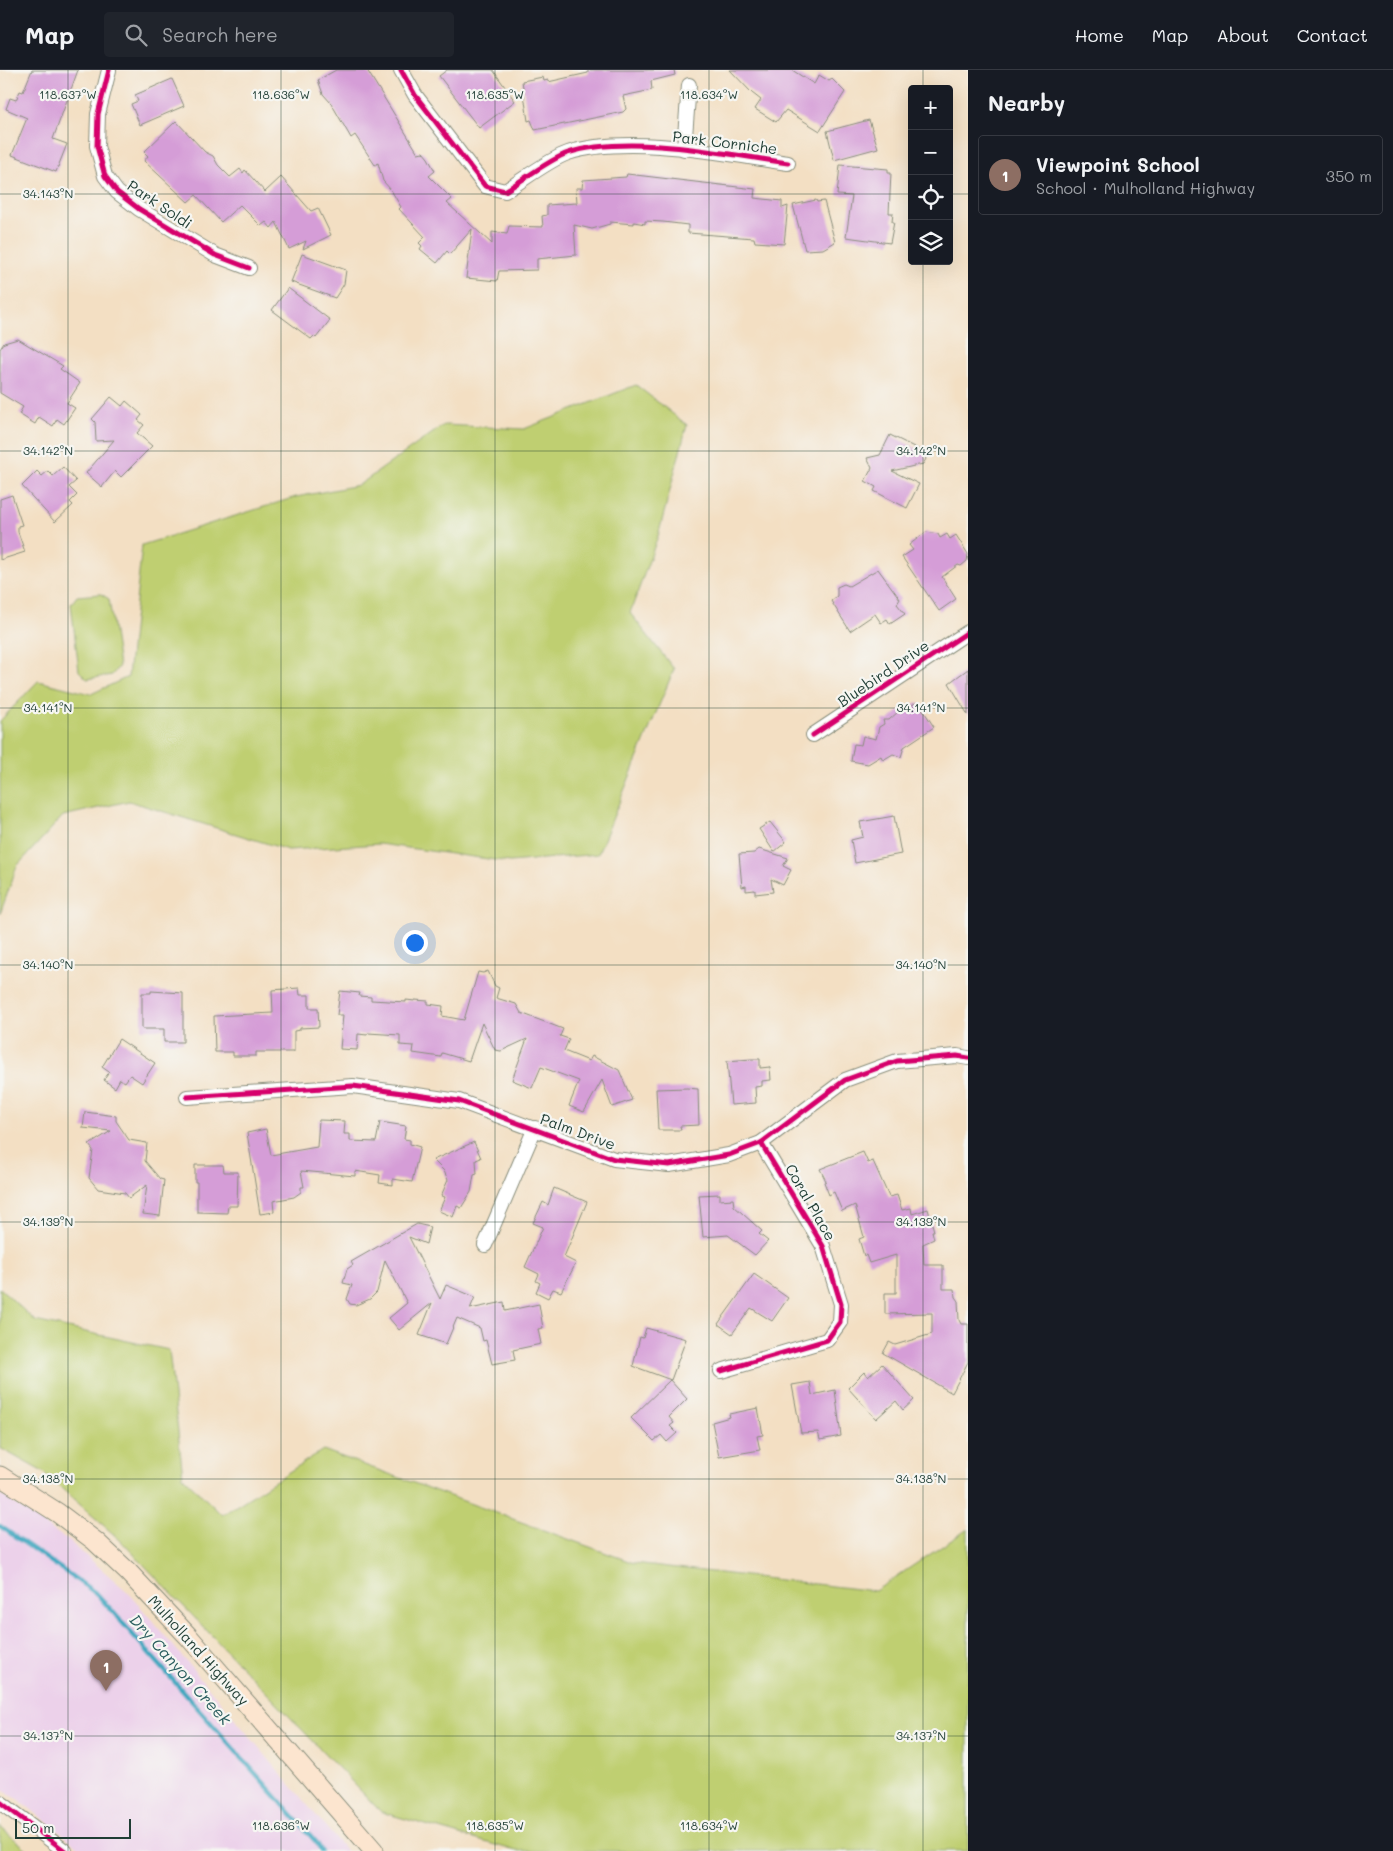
<!DOCTYPE html>
<html lang="en">
<head>
<meta charset="utf-8">
<style>
  :root { --surface:#171b24; --page:#20242c; --text:#f1f3f6; --muted:#9ea1a6; --line:#363941; --accent:#c8321e }
  body { margin:0; font-family:Mali,sans-serif; background:var(--page); color:var(--text) }
  .controls { position:absolute; right:15px; top:15px; display:grid; overflow:hidden; border-radius:5px; box-shadow:0 5px 20px #0002 }
  .controls button { width:45px; height:45px; display:grid; place-items:center; padding:0; border:0; border-bottom:1px solid var(--line); background:var(--surface); color:var(--text); font:25px sans-serif }
  .scale { position:absolute; left:15px; bottom:12px; width:116px; box-sizing:border-box; padding-left:5px; border:2px solid #1f3d34; border-top:0; font-size:14px; line-height:18px; white-space:nowrap; color:#1f3d34; -webkit-text-stroke:4px #f6f6f2; paint-order:stroke }
  .you { position:absolute; left:414px; top:872px; width:18px; height:18px; margin:-12px; border:4px solid #fff; border-radius:50%; background:#1a73e8; box-shadow:0 0 0 8px #1a73e833 }
  .badge { display:grid; place-items:center; width:32px; height:32px; border-radius:50%; background:var(--accent); color:#fff; font-size:16px; font-weight:700 }
  .pin { position:absolute; translate:-50% -41px; filter:drop-shadow(0 1px 2px #0008) }
  .pin::after { content:''; position:absolute; top:26px; width:18px; height:15px; background:inherit; clip-path:polygon(0 0,100% 0,50% 100%) }
  .list { margin:0; padding:0; list-style:none }
  h2 { display:flex; justify-content:space-between; align-items:center; height:65px; margin:0; padding:0 20px; font-size:21px }
  h2 small { font-size:16px; font-weight:400; color:var(--muted) }
  .list li { display:grid; grid-template-columns:32px 1fr auto; gap:15px; align-items:center; box-sizing:border-box; height:80px; margin:0 10px 10px; padding:0 10px; border:1px solid var(--line); border-radius:5px }
  .list b { display:block; font-size:19px; white-space:nowrap }
  .list p { margin:0; font-size:16px; white-space:nowrap; color:var(--muted) }
  .list em { font-size:16px; font-style:normal; color:var(--muted) }
  .icon { flex:none; width:28px; height:28px; fill:none; stroke:currentColor; stroke-width:2; stroke-linecap:round; stroke-linejoin:round }
  .map { position:relative; flex:none; width:968px; height:1781px; overflow:hidden }
  header { display:flex; align-items:center; gap:30px; box-sizing:border-box; height:70px; padding:0 25px; background:var(--surface); border-bottom:1px solid var(--line) }
  header strong { font-size:24px }
  nav { display:flex; gap:28px; margin-inline-start:auto; font-size:18px }
  .search { width:350px; height:45px; background:var(--page); display:flex; align-items:center; gap:12px; box-sizing:border-box; padding:0 18px; border-radius:5px; color:var(--muted); font-size:19px }
  main { display:flex }
  aside { flex:1; background:var(--surface) }
  .map>svg:first-child { display:block }
  .built { fill:#ecd1ea }
  .green { fill:#bfcf71; stroke:#6f8652 }
  .lines { fill:none; stroke-linecap:round; stroke-linejoin:round }
  .stream { stroke:#3fa8c0; stroke-width:4.5 }
  .building { fill:#d59dd7 }
  .minor-casing { stroke:#898e7c; stroke-width:16 }
  .secondary-casing { stroke:#898e7c; stroke-width:21 }
  .minor { stroke:#fff; stroke-width:14 }
  .secondary { stroke:#fce5cf; stroke-width:19 }
  .cycleway-casing { stroke:#f6f6f2; stroke-width:8 }
  .cycleway { stroke:#d6006c; stroke-width:5 }
  .ticks { fill:none; stroke:#1f3d34; stroke-width:1; stroke-opacity:0.45 }
  .labels { text-anchor:middle; dominant-baseline:central; stroke-width:4.5; stroke-linejoin:round; paint-order:stroke }
  .street-label { font-size:15px; fill:#1f3d34; stroke:#f6f6f2 }
  .water-label { font-size:16px; font-style:italic; fill:#295d5e; stroke:#f6f6f2 }
  .ticks-label { font-size:12px; text-anchor:middle; fill:#1f3d34; stroke:#f6f6f2; stroke-width:4.5; stroke-linejoin:round; paint-order:stroke }
</style>
</head>
<body>
<header>
<strong>Map</strong>
<div class="search"><svg class="icon" aria-label="search" viewBox="0 0 24 24"><circle cx="10" cy="10" r="6"/><path d="M15 15l6 6"/></svg>Search here</div>
<nav><a>Home</a><a>Map</a><a>About</a><a>Contact</a></nav>
</header>
<main>
<div class="map">
<svg width="968" height="1781" viewBox="0 0 968 1781">
  <rect width="100%" height="100%" fill="#f6f6f2"/>
  <filter id="ink" filterUnits="userSpaceOnUse"><feTurbulence type="fractalNoise" baseFrequency=".02" numOctaves="2"/><feDisplacementMap in="SourceGraphic" scale="10" xChannelSelector="R" yChannelSelector="G"/><feConvolveMatrix kernelMatrix="1 2 1 2 8 2 1 2 1" color-interpolation-filters="sRGB"/></filter>
  <filter id="wash" filterUnits="userSpaceOnUse"><feTurbulence type="fractalNoise" baseFrequency=".0096" numOctaves="4" result="noise"/><feDisplacementMap in="SourceGraphic" scale="20" xChannelSelector="R" yChannelSelector="G"/><feGaussianBlur stdDeviation="1.12" result="paint"/><feColorMatrix in="noise" values="0 0 0 0 0 0 0 0 0 0 0 0 0 0 0 0 0 1.4 0 .05"/><feComposite in="paint" operator="in"/></filter>
  <g filter="url(#wash)">
    <rect width="100%" height="100%" fill="#f3dfc3"/>
    <polygon class="built" points="0,1424 69,1471 129,1523 346,1781 83,1781 18,1729 0,1719"/>
    <g class="green">
      <polygon points="636,315 687,355 658,466 630,543 674,599 598,784 510,792 379,774 288,780 129,731 63,746 17,796 0,844 0,651 38,611 91,624 128,607 142,475 296,427 359,415 444,355 524,359"/>
      <polygon points="101,524 109,529 119,596 112,605 87,609 79,601 71,534 77,526"/>
      <polygon points="0,1218 35,1251 169,1280 183,1407 222,1445 323,1380 634,1493 875,1521 968,1459 968,1781 516,1781 381,1742 120,1470 43,1402 0,1378"/>
      <polygon points="0,1757 29,1781 0,1781"/>
    </g>
    <g class="lines">
      <polyline class="stream" points="0,1456 97,1524 317,1773 321,1781"/>
    </g>
    <g id="blocks">
      <g class="building">
        <polygon points="32,0 78,0 53,69 67,74 56,102 12,85 27,48 6,39 10,28 16,30 20,21 23,22"/>
        <polygon points="336,0 367,0 418,83 423,82 428,88 435,101 429,106 452,129 447,133 492,174 492,162 507,164 509,156 543,157 542,146 547,145 547,135 577,133 576,118 582,118 583,110 626,107 627,104 755,119 754,128 782,131 782,138 788,136 784,174 755,172 754,168 688,163 688,155 663,152 645,151 645,154 634,152 634,154 610,152 610,154 592,159 574,155 576,185 537,189 537,200 499,201 497,211 466,208 472,159 450,184 447,181 437,193 420,179 422,176 419,173 425,167 399,139 401,137 391,120 383,111 378,93 375,95 355,65 351,68 331,33 323,24 318,10"/>
        <polygon points="447,0 493,0 515,31 479,58 439,6"/>
        <polygon points="588,0 674,0 675,5 651,11 652,20 623,26 626,39 623,42 535,60 531,50 528,51 522,11 543,7 544,11 548,10 548,12 588,3"/>
        <polygon points="730,0 792,0 814,14 819,5 829,11 832,9 845,22 820,61 786,40 776,52 755,39 761,30 752,23"/>
        <polygon points="172,9 184,36 140,55 131,34 138,31 135,25"/>
        <polygon points="869,50 878,78 834,90 827,61"/>
        <polygon points="176,51 205,82 213,86 218,95 230,107 240,99 243,103 245,100 265,122 281,107 311,141 318,138 331,165 303,179 306,171 289,179 276,152 271,158 266,152 261,156 240,135 221,152 196,125 188,132 144,91 148,86 144,82"/>
        <polygon points="840,95 888,99 888,103 891,103 889,143 893,143 892,152 894,152 890,173 846,167 852,126 837,125"/>
        <polygon points="816,130 817,132 824,131 835,172 823,179 805,180 793,135"/>
        <polygon points="302,184 346,200 344,214 335,228 291,212"/>
        <polygon points="288,218 330,250 316,268 314,266 311,269 272,240"/>
        <polygon points="18,269 63,296 60,299 80,313 67,333 75,338 64,354 57,349 53,356 39,347 35,354 19,344 23,337 0,323 0,279 4,273"/>
        <polygon points="111,327 122,336 126,331 142,345 138,350 144,355 137,363 152,376 121,407 115,401 102,417 86,403 114,370 96,371 95,352 92,349"/>
        <polygon points="890,365 924,382 926,389 923,394 892,401 919,414 907,438 874,421 876,417 865,411 872,398 867,388 880,385"/>
        <polygon points="63,397 76,411 69,417 77,425 70,432 73,435 55,452 22,416 37,401 42,406 48,401 53,406"/>
        <polygon points="12,425 22,455 18,456 18,462 25,482 0,490 0,429"/>
        <polygon points="926,462 938,464 940,468 947,464 950,469 956,465 968,484 967,491 961,496 958,495 942,507 956,529 939,541 902,487 913,480 909,475"/>
        <polygon points="878,499 900,529 897,534 905,544 890,554 887,549 881,553 875,544 850,561 831,531 837,526 837,517 844,514 849,516"/>
        <polygon points="968,599 968,645 949,613"/>
        <polygon points="918,632 934,657 904,677 901,687 893,684 883,690 881,686 868,694 851,691 854,674 861,675 863,666 876,669 879,657 884,654 883,650 889,650 899,641"/>
        <polygon points="894,746 901,784 855,793 851,770 863,767 860,752"/>
        <polygon points="770,752 786,772 774,782 759,759"/>
        <polygon points="759,779 788,788 783,796 791,800 783,815 771,809 773,822 755,824 755,820 746,821 746,816 742,817 739,784 754,783"/>
        <polygon points="488,901 495,916 499,918 496,928 516,934 521,943 563,959 560,966 569,969 564,981 589,991 592,986 619,1000 632,1030 612,1037 602,1010 584,1042 569,1036 579,1011 541,997 532,1018 512,1010 527,969 501,981 495,980 482,953 469,991 442,983 441,987 413,983 414,976 400,975 400,965 368,963 367,965 358,964 357,980 340,979 343,945 337,945 340,921 360,923 359,926 371,927 371,930 406,932 406,930 415,931 415,930 428,931 428,934 443,936 442,946 464,950 478,902 483,903"/>
        <polygon points="299,918 300,925 309,925 309,938 318,938 319,957 300,958 300,960 294,961 294,982 256,982 256,986 233,986 233,982 215,982 214,946 273,943 272,920"/>
        <polygon points="151,921 183,923 183,972 164,972 164,959 142,959 142,923 151,923"/>
        <polygon points="119,969 155,993 142,1013 130,1005 125,1012 120,1009 115,1018 104,1010 109,1002 102,997"/>
        <polygon points="751,989 760,989 760,998 770,997 771,1010 762,1011 762,1016 755,1017 756,1033 731,1035 727,991"/>
        <polygon points="687,1018 698,1019 699,1055 680,1056 681,1060 658,1060 656,1019"/>
        <polygon points="85,1042 116,1046 116,1051 129,1070 147,1073 145,1091 160,1109 164,1110 160,1146 143,1144 147,1115 129,1128 125,1123 98,1119 89,1108 93,1080 89,1075 111,1061 83,1058"/>
        <polygon points="319,1050 345,1051 344,1064 350,1064 350,1071 376,1072 380,1052 406,1056 404,1069 410,1070 410,1074 420,1077 412,1112 393,1109 393,1115 379,1113 380,1105 355,1101 355,1106 301,1101 304,1117 301,1117 301,1122 294,1127 273,1131 274,1142 260,1144 247,1063 266,1059 271,1085 317,1077"/>
        <polygon points="474,1072 481,1088 476,1090 477,1104 474,1105 471,1122 461,1138 457,1136 453,1147 439,1141 445,1127 441,1126 448,1110 444,1101 433,1090"/>
        <polygon points="863,1082 868,1093 873,1091 889,1127 897,1125 902,1140 911,1138 912,1144 928,1139 934,1161 932,1161 934,1169 923,1174 924,1195 943,1195 943,1219 954,1219 955,1227 958,1231 959,1250 961,1254 968,1254 968,1292 952,1323 883,1283 889,1272 895,1275 932,1264 932,1243 885,1244 885,1223 896,1223 896,1185 869,1193 866,1185 864,1186 859,1169 864,1167 855,1135 842,1141 834,1122 829,1125 824,1112 826,1111 820,1099"/>
        <polygon points="195,1095 223,1095 224,1102 238,1102 237,1136 228,1136 227,1143 197,1142 197,1112 195,1112"/>
        <polygon points="554,1118 587,1132 564,1187 576,1193 561,1222 553,1219 548,1228 536,1222 540,1213 536,1211 539,1204 525,1197 543,1157 533,1153 543,1132 548,1135"/>
        <polygon points="720,1124 720,1130 733,1129 734,1136 762,1161 759,1164 768,1171 755,1185 728,1165 703,1167 699,1125"/>
        <polygon points="417,1154 430,1157 426,1174 409,1167 440,1229 446,1215 475,1227 470,1239 504,1232 505,1241 539,1234 543,1258 538,1259 541,1274 513,1280 515,1290 492,1294 486,1270 483,1271 480,1258 457,1248 446,1274 419,1265 432,1233 399,1260 389,1248 407,1233 385,1190 377,1222 370,1229 356,1235 350,1234 347,1229 352,1215 343,1213 347,1199 353,1195 351,1192"/>
        <polygon points="754,1204 788,1228 772,1251 751,1238 732,1264 718,1254"/>
        <polygon points="646,1258 686,1269 671,1310 633,1296 640,1267 643,1268"/>
        <polygon points="882,1294 914,1330 903,1340 896,1331 876,1349 848,1318 864,1302 868,1307"/>
        <polygon points="670,1310 687,1329 669,1347 674,1353 670,1356 677,1363 667,1372 661,1365 654,1371 631,1348"/>
        <polygon points="810,1312 812,1325 835,1320 841,1366 820,1370 818,1362 801,1363 792,1315"/>
        <polygon points="758,1338 763,1365 757,1366 760,1380 719,1387 712,1352 730,1347 729,1344"/>
      </g>
    </g>
  </g>
  <g filter="url(#ink)">
    <use href="#blocks" fill-opacity="0" stroke="#898e7c" stroke-width="1"/>
    <g class="lines">
      <g class="minor-casing">
        <g id="minor">
          <polyline points="109,0 98,44 97,76 105,106 117,122 139,139 215,185 249,198"/>
          <path d="M 401,0 L 415,25 L 485,116 L 505,121 C 523,110 550,89 568,83 C 628,64 725,84 788,93"/>
          <polyline points="684,79 689,15"/>
          <polyline points="813,665 968,562"/>
          <polyline points="187,1027 353,1016 459,1031 614,1089 669,1095 729,1085 761,1073 845,1010 897,991 957,986 968,988"/>
          <polyline points="485,1175 535,1058"/>
          <polyline points="721,1301 827,1270 840,1252 841,1234 823,1176 761,1073"/>
          <polyline points="0,1732 65,1781"/>
        </g>
      </g>
      <g class="secondary-casing">
        <polyline id="secondary" points="0,1406 58,1443 95,1471 128,1502 188,1566 374,1781"/>
      </g>
      <use href="#minor" class="minor"/>
      <use href="#secondary" class="secondary"/>
      <g class="cycleway-casing">
        <g id="cycleway">
          <polyline points="109,0 98,44 97,76 105,106 117,122 139,139 215,185 249,198"/>
          <path d="M 401,0 L 415,25 L 485,116 L 505,121 C 523,110 550,89 568,83 C 628,64 725,84 788,93"/>
          <polyline points="813,665 968,562"/>
          <polyline points="187,1027 353,1016 459,1031 614,1089 669,1095 729,1085 761,1073 845,1010 897,991 957,986 968,988"/>
          <polyline points="721,1301 827,1270 840,1252 841,1234 823,1176 761,1073"/>
          <polyline points="0,1732 65,1781"/>
        </g>
      </g>
      <use href="#cycleway" class="cycleway"/>
    </g>
  </g>
  <path class="ticks" d="M 68,0 L 68,1781M 281,0 L 281,1781M 495,0 L 495,1781M 709,0 L 709,1781M 923,0 L 923,19M 0,124 L 912,124M 949,124 L 968,124M 923,191 L 923,1781M 0,381 L 968,381M 0,638 L 968,638M 0,895 L 968,895M 0,1152 L 968,1152M 0,1409 L 968,1409M 0,1666 L 968,1666"/>
  <g class="labels">
    <g class="street-label">
      <text transform="translate(725 72) rotate(7)">Park Corniche</text>
      <text transform="translate(160 134) rotate(34)">Park Soldi</text>
      <text transform="translate(883 603) rotate(-34)">Bluebird Drive</text>
      <text transform="translate(578 1061) rotate(20)">Palm Drive</text>
      <text transform="translate(811 1132) rotate(60)">Coral Place</text>
      <text transform="translate(199 1580) rotate(48)">Mulholland Highway</text>
    </g>
    <g class="water-label">
      <text transform="translate(181 1599) rotate(48)">Dry Canyon Creek</text>
    </g>
  </g>
  <g class="ticks-label">
    <text x="68" y="29">118.637°W</text>
    <text x="281" y="29">118.636°W</text>
    <text x="495" y="29">118.635°W</text>
    <text x="709" y="29">118.634°W</text>
    <text x="48" y="128">34.143°N</text>
    <text x="48" y="385">34.142°N</text>
    <text x="921" y="385">34.142°N</text>
    <text x="48" y="642">34.141°N</text>
    <text x="921" y="642">34.141°N</text>
    <text x="48" y="899">34.140°N</text>
    <text x="921" y="899">34.140°N</text>
    <text x="48" y="1156">34.139°N</text>
    <text x="921" y="1156">34.139°N</text>
    <text x="48" y="1413">34.138°N</text>
    <text x="921" y="1413">34.138°N</text>
    <text x="48" y="1670">34.137°N</text>
    <text x="921" y="1670">34.137°N</text>
    <text x="281" y="1760">118.636°W</text>
    <text x="495" y="1760">118.635°W</text>
    <text x="709" y="1760">118.634°W</text>
  </g>
</svg>
<div class="controls">
<button>+</button>
<button>−</button>
<button><svg class="icon" aria-label="locate" viewBox="0 0 24 24"><circle cx="12" cy="12" r="6"/><path d="M12 2v4M12 18v4M2 12h4M18 12h4"/></svg></button>
<button><svg class="icon" aria-label="layers" viewBox="0 0 24 24"><path d="M12 4l9 5-9 5-9-5zM3 14l9 5 9-5"/></svg></button>
</div>
<div class="scale">50 m</div>
<div class="you"></div>
<div class="pin badge" style="left:106px;top:1621px;background:#8d6e63">1</div>
</div>
<aside>
<h2>Nearby<small></small></h2>
<ul class="list">
<li><span class="badge" style="background:#8d6e63">1</span><div><b>Viewpoint School</b><p>School · Mulholland Highway</p></div><em>350 m</em></li>
</ul>
</aside>
</main>
</body>
</html>
